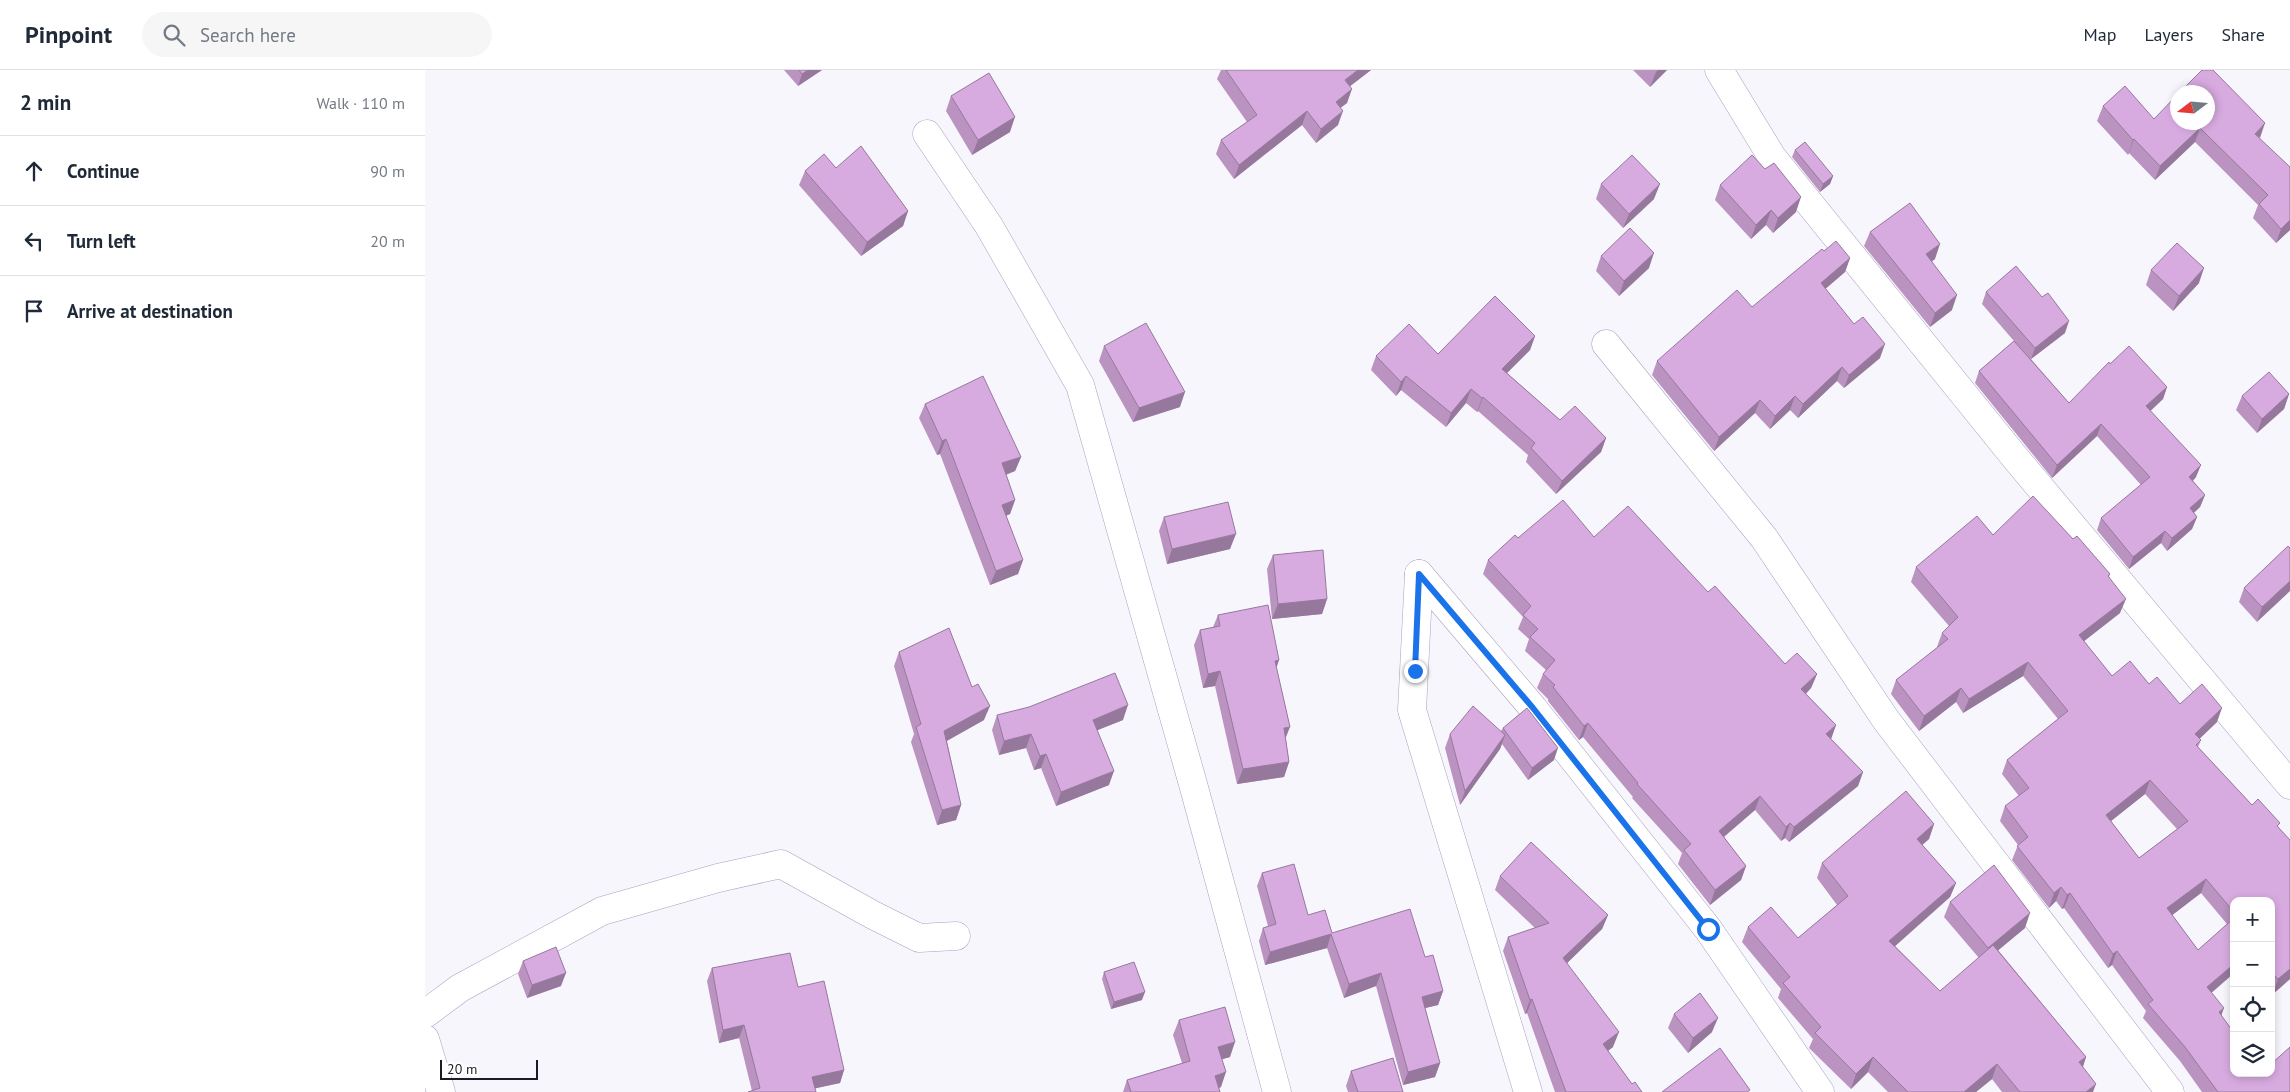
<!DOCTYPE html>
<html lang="en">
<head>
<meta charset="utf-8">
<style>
  :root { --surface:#fff; --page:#f6f6f7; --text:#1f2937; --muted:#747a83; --line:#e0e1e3 }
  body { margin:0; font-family:"PT Sans",sans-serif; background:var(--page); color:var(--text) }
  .controls { position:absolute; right:15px; bottom:15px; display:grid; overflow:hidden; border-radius:10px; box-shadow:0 2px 8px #0003 }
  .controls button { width:45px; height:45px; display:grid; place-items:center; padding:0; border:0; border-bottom:1px solid var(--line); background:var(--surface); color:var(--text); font:25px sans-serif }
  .compass { position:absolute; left:1745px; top:15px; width:45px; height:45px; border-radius:50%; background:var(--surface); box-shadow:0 2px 8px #0003; rotate:254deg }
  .scale { position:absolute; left:15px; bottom:12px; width:98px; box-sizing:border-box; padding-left:5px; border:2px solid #1d1a26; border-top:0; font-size:14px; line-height:18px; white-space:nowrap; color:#1d1a26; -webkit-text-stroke:4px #fff; paint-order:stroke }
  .stop { position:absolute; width:15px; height:15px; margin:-11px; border:4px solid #1a73e8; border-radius:50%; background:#fff }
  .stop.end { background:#1a73e8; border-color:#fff; box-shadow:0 1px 5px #0008 }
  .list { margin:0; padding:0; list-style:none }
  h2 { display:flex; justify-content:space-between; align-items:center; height:65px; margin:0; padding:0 20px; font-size:21px }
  h2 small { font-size:16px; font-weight:400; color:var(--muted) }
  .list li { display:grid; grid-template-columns:32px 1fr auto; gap:15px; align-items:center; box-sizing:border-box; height:70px; padding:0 20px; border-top:1px solid var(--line) }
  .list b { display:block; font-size:19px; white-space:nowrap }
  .list em { font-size:16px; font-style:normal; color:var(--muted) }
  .icon { flex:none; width:28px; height:28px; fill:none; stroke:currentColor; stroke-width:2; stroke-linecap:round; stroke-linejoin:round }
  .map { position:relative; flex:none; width:1865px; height:1022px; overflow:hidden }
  header { display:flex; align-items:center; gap:30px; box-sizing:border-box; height:70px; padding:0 25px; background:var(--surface); border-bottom:1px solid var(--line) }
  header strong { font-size:24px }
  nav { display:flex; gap:28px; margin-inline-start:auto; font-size:18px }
  .search { width:350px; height:45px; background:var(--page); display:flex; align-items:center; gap:12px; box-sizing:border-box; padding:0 18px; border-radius:28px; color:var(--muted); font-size:19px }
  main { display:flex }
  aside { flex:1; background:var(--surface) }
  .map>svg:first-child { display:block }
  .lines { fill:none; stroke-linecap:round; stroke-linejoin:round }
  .street-casing { stroke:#a8a1c0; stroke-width:29 }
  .street { stroke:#fff; stroke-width:28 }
  .wall { fill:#ba93c1; fill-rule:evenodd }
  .shaded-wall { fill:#97789d }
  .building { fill:#d8abe0; stroke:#97789d; fill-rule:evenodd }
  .route { stroke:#1a73e8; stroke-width:6 }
</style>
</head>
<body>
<header>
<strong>Pinpoint</strong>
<div class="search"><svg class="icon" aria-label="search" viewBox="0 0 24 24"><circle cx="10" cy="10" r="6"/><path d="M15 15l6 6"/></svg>Search here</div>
<nav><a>Map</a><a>Layers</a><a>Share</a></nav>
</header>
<main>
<aside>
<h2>2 min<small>Walk · 110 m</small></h2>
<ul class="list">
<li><svg class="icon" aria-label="ahead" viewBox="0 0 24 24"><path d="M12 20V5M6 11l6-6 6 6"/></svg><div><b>Continue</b></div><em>90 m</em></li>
<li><svg class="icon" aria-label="left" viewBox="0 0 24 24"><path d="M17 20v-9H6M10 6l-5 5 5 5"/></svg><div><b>Turn left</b></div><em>20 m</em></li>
<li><svg class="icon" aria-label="arrive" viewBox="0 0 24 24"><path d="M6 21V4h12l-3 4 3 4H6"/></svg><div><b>Arrive at destination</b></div></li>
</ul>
</aside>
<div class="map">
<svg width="1865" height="1022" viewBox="0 0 1865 1022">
  <rect width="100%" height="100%" fill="#f8f6fd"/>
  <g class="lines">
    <g class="street-casing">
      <g id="street">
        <polyline points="1294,0 1347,87 1592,390 1865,715"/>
        <polyline points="502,64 564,156 655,315 768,714 852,1022"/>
        <polyline points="1181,274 1339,468 1461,650 1745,1022"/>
        <polyline points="994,504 1108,638 1283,859 1395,1022"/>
        <polyline points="994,504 987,640 1103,1022"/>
        <polyline points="0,944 35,918 177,841 293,808 356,794 448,845 494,868 531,866"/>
        <polyline points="0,969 16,1022"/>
      </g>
    </g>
    <use href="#street" class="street"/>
  </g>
  <g class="wall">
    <polygon points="359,0 397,0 373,16"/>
    <polygon points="796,0 946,0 925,16 922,33 915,38 913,55 891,73 877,55 809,109 791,84 796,70 822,52 792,9"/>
    <polygon points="1208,0 1242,0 1225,17"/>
    <polygon points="526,26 585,62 547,85 521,41"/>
    <polygon points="1678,36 1729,49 1835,68 1865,160 1851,173 1828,148 1833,135 1770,72 1730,110 1704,83 1703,85 1672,51"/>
    <polygon points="1370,80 1408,106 1405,114 1395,122 1367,87"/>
    <polygon points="411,98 483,141 478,156 436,186 374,115 380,101"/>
    <polygon points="1340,99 1371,142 1348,163 1341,155 1326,169 1290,130 1295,115"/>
    <polygon points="1176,114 1229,129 1198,158 1171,129"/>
    <polygon points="1445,162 1510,189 1507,191 1527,240 1505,257 1439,176"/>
    <polygon points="1176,186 1224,198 1194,226 1171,201"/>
    <polygon points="1425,188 1420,202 1400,219 1455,288 1419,318 1412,311 1373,348 1365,340 1345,359 1330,343 1289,381 1227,305 1232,291 1327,237"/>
    <polygon points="1726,200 1774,213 1748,241 1721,215"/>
    <polygon points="1561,222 1617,227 1640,263 1606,289 1644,333 1685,294 1742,317 1738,329 1725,341 1771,407 1768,411 1780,425 1775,437 1769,443 1772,447 1767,459 1742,481 1736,473 1704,499 1672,460 1676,448 1716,415 1672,366 1627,408 1550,313 1554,301 1589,271 1557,234"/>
    <polygon points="1110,266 1105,280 1082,303 1135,350 1181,368 1176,382 1131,424 1101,392 1103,385 1053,341 1052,342 1041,333 1021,357 976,320 971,326 946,300 951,286 1013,284"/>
    <polygon points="679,276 755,337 708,352 674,291"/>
    <polygon points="1864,324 1859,339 1832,363 1811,340 1817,326"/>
    <polygon points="500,334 596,387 590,401 581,405 590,430 585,444 581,446 598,490 593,504 565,515 515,384 512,385 494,348"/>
    <polygon points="739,447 805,479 742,494 734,461"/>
    <path d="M 1568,465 L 1648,469 L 1685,504 L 1684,507 L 1695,543 L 1659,571 L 1687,606 L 1724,614 L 1755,634 L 1792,652 L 1774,669 L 1776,670 L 1773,677 L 1827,735 L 1854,758 L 1865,770 L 1865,909 L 1848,924 L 1846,921 L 1846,831 L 1809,831 L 1809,903 L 1786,923 L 1796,945 L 1809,1003 L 1865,1022 L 1777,1022 L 1755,991 L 1718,948 L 1721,941 L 1687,895 L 1683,898 L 1639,838 L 1637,839 L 1631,831 L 1624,838 L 1587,790 L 1593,775 L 1575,751 L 1580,736 L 1594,726 L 1577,704 L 1582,690 L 1633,649 L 1598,606 L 1538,643 L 1531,632 L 1494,661 L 1466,624 L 1471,610 L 1512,578 L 1512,577 L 1517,563 L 1524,556 L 1486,512 L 1491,497 ZM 1720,724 L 1752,759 L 1714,788 L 1686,751 ZM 1776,823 L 1802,854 L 1773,880 L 1747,845 Z"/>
    <polygon points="1169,467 1283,522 1360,594 1392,604 1386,618 1381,624 1411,655 1406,669 1438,702 1433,716 1364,772 1360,768 1356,771 1330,740 1299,767 1321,796 1316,810 1285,835 1253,794 1257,783 1207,728 1208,727 1158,667 1154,670 1123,631 1123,629 1112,618 1118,604 1121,600 1100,581 1104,569 1093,559 1098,547 1058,504 1063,490 1093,468"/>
    <polygon points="1863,476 1832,552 1814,532 1819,518"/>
    <polygon points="848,485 902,529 897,544 847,549 842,499"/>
    <polygon points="793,545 854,590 851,598 864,692 859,707 812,714 790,616 778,618 769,575 775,560 788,557"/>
    <polygon points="474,582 559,650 522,671 536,735 531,750 512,755 486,672 489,664 469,596"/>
    <polygon points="572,645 698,650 672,660 684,715 631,736 616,698 609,700 601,678 574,685 567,660"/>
    <polygon points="1078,658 1129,690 1103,710 1077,674 1075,679 1035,735 1020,678 1025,664 1076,661"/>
    <polygon points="1509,754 1504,769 1497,775 1531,813 1525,827 1470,876 1515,921 1554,888 1519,847 1525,832 1600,858 1573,880 1661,987 1658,997 1668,1022 1577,1022 1567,1009 1551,1022 1463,1022 1443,1002 1426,1019 1384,978 1388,969 1353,928 1356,919 1317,872 1323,857 1373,868 1412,835 1392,808 1397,793"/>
    <polygon points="837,803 883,845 907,863 1000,887 1018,921 1013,935 1000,938 1015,993 1010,1007 978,1015 951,916 919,928 902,878 840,895 834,871 838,858 843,856 832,816"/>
    <polygon points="1075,806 1183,845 1177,859 1142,893 1188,977 1183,981 1207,1014 1217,1022 1130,1022 1102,943 1100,944 1078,881 1083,867 1110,858 1070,820"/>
    <polygon points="98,891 136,916 102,928 93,904"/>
    <polygon points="287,898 373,917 419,1000 415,1013 390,1018 327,1021 314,968 294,973 282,911"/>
    <polygon points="679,902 717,930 686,939 677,909"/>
    <polygon points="1249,944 1287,962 1263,983 1243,958"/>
    <polygon points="754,950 805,987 797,989 796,1017 794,1018 795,1022 698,1022 702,1010 757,993 748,965"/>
    <polygon points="926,1001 978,1022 923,1022 921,1016"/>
  </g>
  <g class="shaded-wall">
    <polygon points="383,0 397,0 373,16 377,4"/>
    <polygon points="933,0 946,0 915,24 920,10"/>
    <polygon points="1233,0 1242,0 1225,17 1231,2"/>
    <polygon points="927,19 922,33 906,45 911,32"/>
    <polygon points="882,41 877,55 809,109 814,95"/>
    <polygon points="918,41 913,55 891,73 896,59"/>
    <polygon points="590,47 585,62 547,85 553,70"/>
    <polygon points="1840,53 1835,68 1830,64"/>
    <polygon points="1775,58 1770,72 1730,110 1735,96"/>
    <polygon points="1709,69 1704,83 1703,85 1708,70"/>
    <polygon points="1408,106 1405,114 1395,122 1398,114"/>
    <polygon points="1235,114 1229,129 1198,158 1204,144"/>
    <polygon points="1376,127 1371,142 1348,163 1353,148"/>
    <polygon points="1346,140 1341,155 1326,169 1331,155"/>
    <polygon points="483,141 478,156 436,186 442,172"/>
    <polygon points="1865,150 1865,160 1851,173 1856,159"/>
    <polygon points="1515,174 1510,189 1496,199 1501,184"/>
    <polygon points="1229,183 1224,198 1194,226 1199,211"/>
    <polygon points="1425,188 1420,202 1391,227 1396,213"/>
    <polygon points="1779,198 1774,213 1748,241 1754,226"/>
    <polygon points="1532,225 1527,240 1505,257 1510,243"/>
    <polygon points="1644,251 1640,263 1606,289 1610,278"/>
    <polygon points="1110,266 1105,280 1072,313 1077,299"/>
    <polygon points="1460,274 1455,288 1419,318 1424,305"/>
    <polygon points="1417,297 1412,311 1373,348 1378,334"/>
    <polygon points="981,306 976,320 971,326 976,312"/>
    <polygon points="1742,317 1738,329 1717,349 1721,336"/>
    <polygon points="1046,319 1041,333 1021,357 1026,343"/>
    <polygon points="760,322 755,337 708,352 714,338"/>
    <polygon points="1864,324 1859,339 1832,363 1837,349"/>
    <polygon points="1370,326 1365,340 1345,359 1350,346"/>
    <polygon points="1058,327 1053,341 1052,342 1057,328"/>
    <polygon points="1335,330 1330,343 1289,381 1294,367"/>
    <polygon points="1676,354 1672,366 1627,408 1632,395"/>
    <polygon points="1181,368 1176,382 1131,424 1137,411"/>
    <polygon points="521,369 515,384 512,385 517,371"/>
    <polygon points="596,387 590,401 571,408 577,393"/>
    <polygon points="1776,395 1771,407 1760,419 1764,407"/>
    <polygon points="1780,425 1775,437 1760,450 1765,438"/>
    <polygon points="590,430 585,444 571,449 577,435"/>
    <polygon points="1772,447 1767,459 1742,481 1747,468"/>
    <polygon points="1740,461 1736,473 1704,499 1708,487"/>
    <polygon points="811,464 805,479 742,494 747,479"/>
    <polygon points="598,490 593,504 565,515 571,501"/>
    <polygon points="1865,511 1865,521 1832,552 1837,537"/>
    <polygon points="902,529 897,544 847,549 853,534"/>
    <polygon points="1701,529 1695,543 1649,579 1654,565"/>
    <polygon points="854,590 849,605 850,591"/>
    <polygon points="1603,592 1598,606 1538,643 1544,629"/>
    <polygon points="795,601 790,616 778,618 783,604"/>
    <polygon points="1392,604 1386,618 1371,633 1376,619"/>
    <polygon points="1536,618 1531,632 1494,661 1499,646"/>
    <polygon points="703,635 698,650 663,664 668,650"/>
    <polygon points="565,636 559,650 514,675 519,661"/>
    <polygon points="1797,638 1792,652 1765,678 1770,664"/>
    <polygon points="1163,653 1158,667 1154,670 1159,656"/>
    <polygon points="1411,655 1406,669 1401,664"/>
    <polygon points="865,657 859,672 859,658"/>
    <polygon points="606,664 601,678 574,685 579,671"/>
    <polygon points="1080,665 1075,679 1035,735 1040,721"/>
    <polygon points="1133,678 1129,690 1103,710 1107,698"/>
    <polygon points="621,684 616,698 609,700 615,686"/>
    <polygon points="864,692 859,707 812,714 818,699"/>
    <polygon points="689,701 684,715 631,736 636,722"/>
    <polygon points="1438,702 1433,716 1364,772 1369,757"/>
    <polygon points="1725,710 1720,724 1676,759 1681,745"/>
    <polygon points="1335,726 1330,740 1289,775 1294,761"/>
    <polygon points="536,735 531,750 512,755 517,740"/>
    <polygon points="1365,753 1360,768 1356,771 1361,757"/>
    <polygon points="1509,754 1504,769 1487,784 1492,769"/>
    <polygon points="1321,796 1316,810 1285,835 1290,820"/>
    <polygon points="1781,809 1776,823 1737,853 1742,838"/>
    <polygon points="1531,813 1525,827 1459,886 1464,871"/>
    <polygon points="1636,817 1631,831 1624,838 1629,823"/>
    <polygon points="1645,823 1639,838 1637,839 1642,825"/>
    <polygon points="1605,843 1600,858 1558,893 1563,878"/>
    <polygon points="1183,845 1177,859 1133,902 1138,888"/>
    <polygon points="906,864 902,878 840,895 845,882"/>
    <polygon points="1692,881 1687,895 1683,898 1688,884"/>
    <polygon points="1809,894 1809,903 1776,932 1782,917"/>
    <polygon points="1865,899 1865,909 1848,924 1853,909"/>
    <polygon points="141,903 136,916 102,928 107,915"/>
    <polygon points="956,903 951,916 919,928 924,914"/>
    <polygon points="1018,921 1013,935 992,940 997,927"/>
    <polygon points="720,922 717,930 686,939 689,932"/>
    <polygon points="1107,929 1102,943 1100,944 1105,930"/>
    <polygon points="1799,938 1794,952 1794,942"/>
    <polygon points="1293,948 1287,962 1263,983 1268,968"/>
    <polygon points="319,955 314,968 294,973 298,960"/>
    <polygon points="1194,962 1188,977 1173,988 1178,974"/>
    <polygon points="810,972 805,987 788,992 793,977"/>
    <polygon points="1448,987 1443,1002 1426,1019 1431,1004"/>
    <polygon points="1661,987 1656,1002 1654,992"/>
    <polygon points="1015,993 1010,1007 978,1015 983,1002"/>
    <polygon points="1572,994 1567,1009 1551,1022 1539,1022"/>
    <polygon points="419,1000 415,1013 383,1020 387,1007"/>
    <polygon points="801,1002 796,1017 785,1021 790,1006"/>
    <polygon points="1671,1014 1668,1022 1661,1022"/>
  </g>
  <g class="building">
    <polygon points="374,0 383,0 377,4"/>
    <polygon points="801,0 933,0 920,10 927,19 911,32 918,41 896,59 882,41 814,95 796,70 832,45"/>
    <polygon points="1777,0 1788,0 1840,53 1830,64 1865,97 1865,150 1856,159 1834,134 1843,125 1775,58 1735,96 1709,69 1708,70 1678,36 1700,16 1729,49 1752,25 1752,52 1782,52 1782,22 1755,22"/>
    <polygon points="564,3 590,47 553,70 526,26"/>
    <polygon points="1380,72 1408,106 1398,114 1370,80"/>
    <polygon points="436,76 483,141 442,172 380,101 399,84 411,98"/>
    <polygon points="1207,85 1235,114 1204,144 1176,114"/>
    <polygon points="1327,85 1340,99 1349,93 1376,127 1353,148 1346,140 1331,155 1295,115"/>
    <polygon points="1485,133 1515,174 1501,184 1532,225 1510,243 1445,162"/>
    <polygon points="1205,158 1229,183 1199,211 1176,186"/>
    <polygon points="1411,171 1425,188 1396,213 1429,254 1438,247 1460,274 1424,305 1417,297 1378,334 1370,326 1350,346 1335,330 1294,367 1232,291 1312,220 1327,237 1397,179 1399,181"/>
    <polygon points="1752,173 1779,198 1754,226 1726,200"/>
    <polygon points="1591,196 1617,227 1623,223 1644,251 1610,278 1561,222"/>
    <polygon points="1070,226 1110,266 1077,299 1135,350 1150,336 1181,368 1137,411 1106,378 1110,373 1058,327 1057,328 1046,319 1026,343 981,306 976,312 951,286 984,254 1013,284"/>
    <polygon points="721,253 760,322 714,338 679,276"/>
    <polygon points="1589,271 1644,333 1684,292 1685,294 1704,276 1742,317 1721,336 1776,395 1764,407 1780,425 1765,438 1772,447 1747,468 1740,461 1708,487 1676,448 1725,407 1676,354 1632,395 1554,301"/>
    <polygon points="1844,302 1864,324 1837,349 1817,326"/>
    <polygon points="558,306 596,387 577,393 590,430 577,435 598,490 571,501 521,369 517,371 500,334"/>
    <path d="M 1608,426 L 1648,469 L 1652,466 L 1685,504 L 1683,506 L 1701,529 L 1654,565 L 1687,606 L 1705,591 L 1724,614 L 1732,607 L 1755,634 L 1777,614 L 1797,638 L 1770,664 L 1776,670 L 1771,675 L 1827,735 L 1833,729 L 1855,753 L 1852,756 L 1865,770 L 1865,899 L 1853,909 L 1846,902 L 1846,831 L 1809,831 L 1809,842 L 1781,809 L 1742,838 L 1773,880 L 1809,848 L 1809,894 L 1782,917 L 1799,938 L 1794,942 L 1809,963 L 1809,1003 L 1846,1003 L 1846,994 L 1865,977 L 1865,1022 L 1793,1022 L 1760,977 L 1723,934 L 1728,930 L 1692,881 L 1688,884 L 1645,823 L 1642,825 L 1636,817 L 1629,823 L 1592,776 L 1603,767 L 1580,736 L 1604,718 L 1582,690 L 1643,641 L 1603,592 L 1544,629 L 1536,618 L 1499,646 L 1471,610 L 1523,569 L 1517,563 L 1533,547 L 1491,497 L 1552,446 L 1568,465 ZM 1725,710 L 1763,751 L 1714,788 L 1681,745 Z"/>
    <polygon points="1138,430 1169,467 1203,436 1283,522 1290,516 1360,594 1372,583 1392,604 1376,619 1411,655 1401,664 1438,702 1369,757 1365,753 1361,757 1335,726 1294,761 1321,796 1290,820 1259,780 1266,774 1212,714 1213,713 1163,653 1159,656 1128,617 1130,615 1118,604 1130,590 1105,567 1113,559 1098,545 1106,536 1063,490 1090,465 1093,468"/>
    <polygon points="803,432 811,464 747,479 739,447"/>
    <polygon points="1863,476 1865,478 1865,511 1837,537 1819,518"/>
    <polygon points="898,480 902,529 853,534 848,485"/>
    <polygon points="843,535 854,590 850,591 865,657 859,658 864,692 818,699 795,601 783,604 775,560 795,556 793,545"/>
    <polygon points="524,558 547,617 553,614 565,636 519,661 536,735 517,740 491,657 496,654 474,582"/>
    <polygon points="690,603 703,635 668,650 689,701 636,722 621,684 615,686 606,664 579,671 572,645 604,637"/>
    <polygon points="1048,636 1080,665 1040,721 1025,664"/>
    <polygon points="1102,638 1133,678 1107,698 1078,658"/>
    <polygon points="1481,721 1509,754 1492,769 1531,813 1464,871 1515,921 1568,875 1661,987 1654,992 1671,1014 1661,1022 1595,1022 1572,994 1539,1022 1483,1022 1448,987 1431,1004 1390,963 1396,957 1358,913 1365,907 1323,857 1346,837 1373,868 1423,826 1397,793"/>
    <polygon points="1106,772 1183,845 1138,888 1194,962 1178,974 1207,1014 1210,1012 1217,1022 1141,1022 1107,929 1105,930 1083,867 1124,853 1075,806"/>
    <polygon points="869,794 883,845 900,840 907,863 985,839 1000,887 1008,885 1018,921 997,927 1015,993 983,1002 956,903 924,914 906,864 845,882 838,858 851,854 837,803"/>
    <polygon points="1569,795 1605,843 1563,878 1525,832"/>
    <polygon points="131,877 141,903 107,915 98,891"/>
    <polygon points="365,883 373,917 399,911 419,1000 387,1007 391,1022 323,1022 335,1018 319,955 298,960 287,898"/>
    <polygon points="709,892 720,922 689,932 679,902"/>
    <polygon points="1275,923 1293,948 1268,968 1249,944"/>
    <polygon points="800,937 810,972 793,977 801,1002 790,1006 795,1022 706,1022 702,1010 765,991 754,950"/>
    <polygon points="1295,978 1325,1020 1322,1022 1237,1022"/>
    <polygon points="968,988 978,1022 933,1022 926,1001"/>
  </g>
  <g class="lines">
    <polyline class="route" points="990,601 994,504 1108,638 1283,859"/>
  </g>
</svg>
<div class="controls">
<button>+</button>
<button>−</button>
<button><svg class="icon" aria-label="locate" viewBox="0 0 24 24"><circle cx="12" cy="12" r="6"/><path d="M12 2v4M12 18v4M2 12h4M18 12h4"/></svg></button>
<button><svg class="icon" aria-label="layers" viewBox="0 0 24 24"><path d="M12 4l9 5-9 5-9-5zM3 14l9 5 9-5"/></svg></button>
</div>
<svg class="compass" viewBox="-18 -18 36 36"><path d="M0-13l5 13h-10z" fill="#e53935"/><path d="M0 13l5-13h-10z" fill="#747a83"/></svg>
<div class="scale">20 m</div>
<div class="stop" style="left:1283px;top:859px"></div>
<div class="stop end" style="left:990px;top:601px"></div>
</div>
</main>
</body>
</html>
